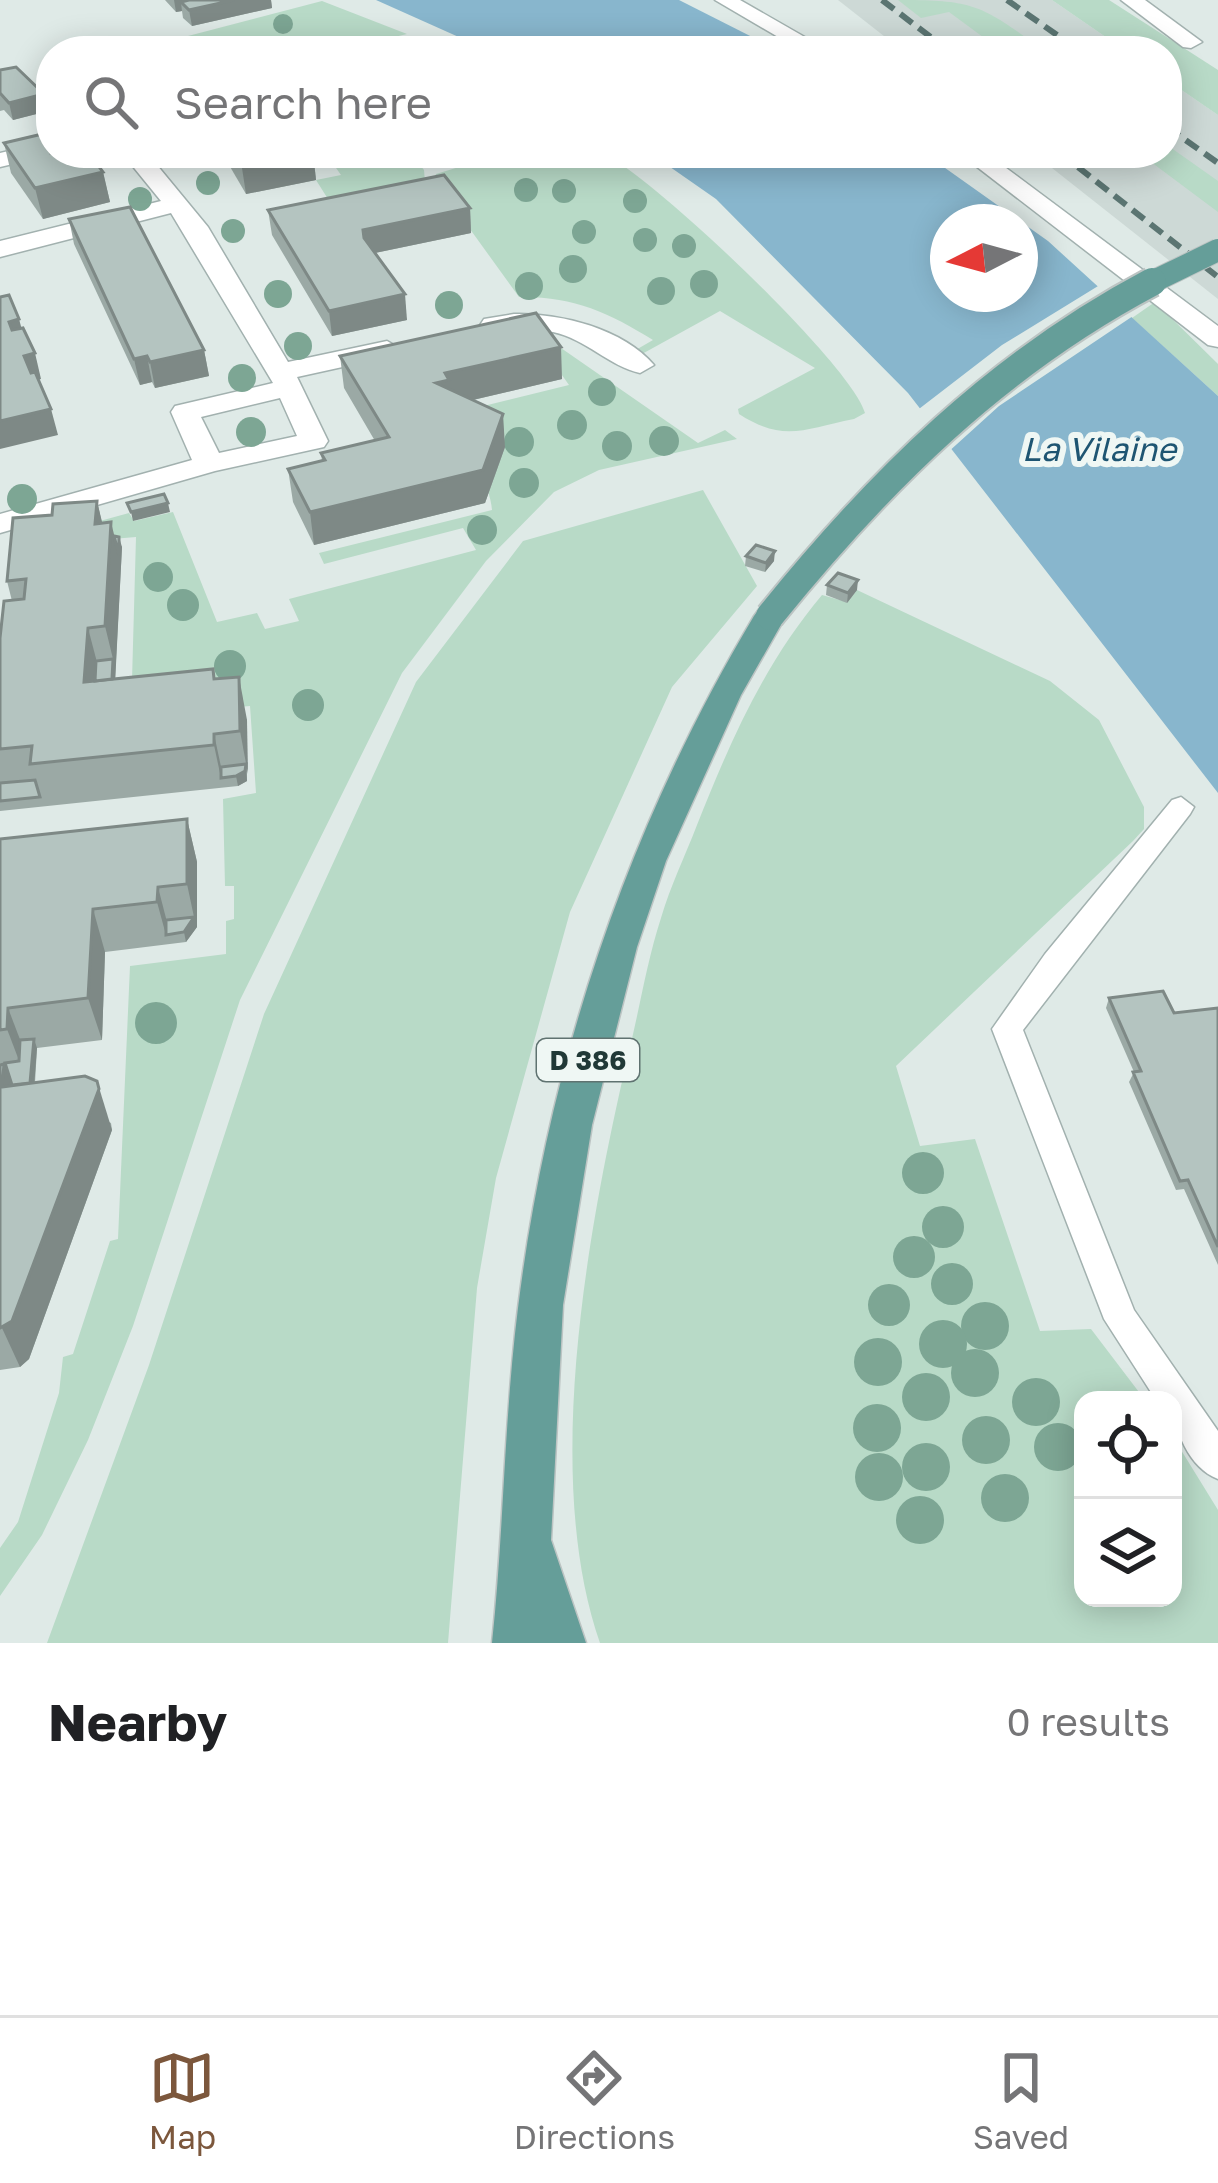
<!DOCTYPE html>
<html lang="en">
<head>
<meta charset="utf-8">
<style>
  :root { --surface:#fff; --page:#f2f2f2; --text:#202124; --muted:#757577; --line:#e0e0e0; --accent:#7c573c }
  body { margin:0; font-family:"Golos Text",sans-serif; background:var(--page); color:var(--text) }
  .controls { position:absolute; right:36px; bottom:36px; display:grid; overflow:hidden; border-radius:24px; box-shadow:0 6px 30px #0003 }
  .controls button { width:108px; height:108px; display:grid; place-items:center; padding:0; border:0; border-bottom:3px solid var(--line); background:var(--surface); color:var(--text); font:60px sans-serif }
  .compass { position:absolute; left:930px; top:204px; width:108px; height:108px; border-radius:50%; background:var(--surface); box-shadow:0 6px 30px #0003; rotate:264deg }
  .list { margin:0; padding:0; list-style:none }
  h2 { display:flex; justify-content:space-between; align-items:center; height:156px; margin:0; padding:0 48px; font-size:51px }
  h2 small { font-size:39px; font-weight:400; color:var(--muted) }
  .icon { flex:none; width:66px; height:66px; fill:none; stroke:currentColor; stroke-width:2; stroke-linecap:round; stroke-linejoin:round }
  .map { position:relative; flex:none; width:1218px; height:1643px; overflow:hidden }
  .search { position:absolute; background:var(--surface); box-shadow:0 6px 30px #0003; left:36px; right:36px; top:36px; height:132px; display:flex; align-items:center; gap:30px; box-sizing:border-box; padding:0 42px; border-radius:48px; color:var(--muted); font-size:45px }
  .sheet { height:372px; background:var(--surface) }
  nav { display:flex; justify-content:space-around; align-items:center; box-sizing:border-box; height:168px; border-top:3px solid var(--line); background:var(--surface); font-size:33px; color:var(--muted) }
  nav a { display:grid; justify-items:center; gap:6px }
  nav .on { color:var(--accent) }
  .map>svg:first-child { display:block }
  .built { fill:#cdd9d6 }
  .green { fill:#b8dac7 }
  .water { fill:#88b6cd; fill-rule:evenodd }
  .pier { fill:#dfeae7 }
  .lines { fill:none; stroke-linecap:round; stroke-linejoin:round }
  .lane-casing { stroke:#a2b1af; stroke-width:3 }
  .street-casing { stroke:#a2b1af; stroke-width:3 }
  .primary-casing { stroke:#bcc4c3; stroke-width:3 }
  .lane { fill:#fff; fill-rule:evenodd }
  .street { fill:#fff; fill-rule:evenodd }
  .primary { fill:#659e99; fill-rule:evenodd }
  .rail { stroke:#5b7572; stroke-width:6; stroke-dasharray:15 8; stroke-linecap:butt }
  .primary-bridge-far1-casing { stroke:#bcc4c3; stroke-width:24; stroke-linecap:butt }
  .primary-bridge-casing { stroke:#bcc4c3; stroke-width:32; stroke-linecap:butt }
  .primary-bridge-far1 { stroke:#659e99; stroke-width:22 }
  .primary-bridge { stroke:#659e99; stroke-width:28 }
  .tree { fill:#7da694 }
  .wall { fill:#9ba9a5 }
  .shaded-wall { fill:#7e8986 }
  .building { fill:#b4c4c0; stroke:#7e8986; stroke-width:3 }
  .labels { text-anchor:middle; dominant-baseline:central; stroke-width:12; stroke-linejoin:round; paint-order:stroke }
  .shield { fill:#eff7f4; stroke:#5f7270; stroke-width:3 }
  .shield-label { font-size:27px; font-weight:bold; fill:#213937 }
  .water-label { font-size:33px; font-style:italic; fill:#1e5572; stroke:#eff7f4 }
</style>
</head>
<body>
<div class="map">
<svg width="1218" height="1643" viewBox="0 0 1218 1643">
  <rect width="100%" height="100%" fill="#dfeae7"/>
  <g class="built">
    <polygon points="838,0 1052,0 1126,51 903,51"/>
    <polygon points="1167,80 1218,115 1218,299 1033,153 1167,153"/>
  </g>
  <g class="green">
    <path d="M 898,0 C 975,0 982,5 1044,51 L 1002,51 L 949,12 L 921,18 Z"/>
    <polygon points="1052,0 1109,0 1218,70 1218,115 1167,80 1167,51 1126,51"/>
    <polygon points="322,1 407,34 336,51 142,48"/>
    <polygon points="1167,145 1218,181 1218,212 1139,153 1167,153"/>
    <polygon points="356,153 410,153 424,170 425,182 340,218 316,180 341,175 329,158"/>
    <path d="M 505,153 C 528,153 587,146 606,155 C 655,179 852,365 865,413 L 854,419 C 804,429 784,443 739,414 L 738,409 L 815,368 L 720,311 L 642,354 L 634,351 L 653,340 C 608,312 572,296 519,297 L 449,200 L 430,189 L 436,174 Z"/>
    <polygon points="1155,302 1218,364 1218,396 1132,318"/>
    <path d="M 535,337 L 548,339 L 698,443 L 725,430 L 737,439 L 599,470 L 554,492 L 486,561 L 402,673 L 240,1000 L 133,1326 L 88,1440 L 42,1535 L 0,1596 L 0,1548 L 18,1522 L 59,1393 L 63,1357 L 73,1354 L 110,1241 L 118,1239 L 130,966 L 226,954 L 226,921 L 234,919 L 234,886 L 225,886 L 223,799 L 256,793 L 250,706 L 131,716 L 136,537 L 28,546 L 27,541 L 129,513 L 134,521 L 173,512 L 217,622 L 257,613 L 265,629 L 299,621 L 289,599 L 476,550 L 463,528 L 324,564 L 319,553 L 492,510 C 491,484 462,441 451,414 L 569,385 Z"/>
    <polygon points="703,490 757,586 672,687 570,912 496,1178 477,1288 448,1643 47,1643 149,1365 264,1014 416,682 523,541"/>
    <path d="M 857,590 L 1050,681 L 1099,720 L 1144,807 L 1144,829 L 1133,841 L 896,1066 L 920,1146 L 975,1139 L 1040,1331 L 1091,1329 L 1145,1400 L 1083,1400 L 1083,1598 L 1173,1598 L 1173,1437 L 1218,1510 L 1218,1643 L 600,1643 C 541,1474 589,1223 629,1051 C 640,1007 647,961 661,918 C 670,887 685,856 697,825 C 730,742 764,664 822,595 L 847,602 Z"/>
  </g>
  <g class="water">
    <polygon points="376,0 679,0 780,51 490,51"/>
    <path d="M 650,153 L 924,153 L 1048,241 L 1218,396 L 1218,793 L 908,393 L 716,199 ZM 948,222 L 1020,222 L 1020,294 L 948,294 Z"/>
  </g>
  <polygon class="pier" points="1103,283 1136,314 999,406 946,454 915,412 1002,345"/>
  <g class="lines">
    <g class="lane-casing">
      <path id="lane" d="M 1181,797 L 1194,807 L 1190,814 L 1023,1030 L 1134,1310 L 1218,1431 L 1218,1479 C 1189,1468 1173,1429 1173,1400 L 1156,1400 L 1104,1319 L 992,1029 L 1045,954 L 1172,800 Z"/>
    </g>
    <g class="street-casing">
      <g id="street">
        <polygon points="715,0 740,0 829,51 802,51"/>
        <polygon points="1121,0 1145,0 1202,42 1191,48 1183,47"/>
        <polygon points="51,141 51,153 59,153 0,167 0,153"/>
        <path d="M 122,153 L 147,153 L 208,227 L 288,362 L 387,341 L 401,349 L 397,355 L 297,377 L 328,441 L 324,447 L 215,471 L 0,533 L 0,514 L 192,460 L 171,412 L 175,406 L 273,383 L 171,213 L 0,257 L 0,241 L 161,201 ZM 280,398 L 297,436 L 219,453 L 201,417 Z"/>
        <polygon points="959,153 986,153 1218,326 1218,347 1208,345"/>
        <path d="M 514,314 C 560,313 622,328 654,365 L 640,373 C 609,366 586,339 553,332 C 531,328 495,340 480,325 L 484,319 Z"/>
      </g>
    </g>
    <g class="primary-casing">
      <path id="primary" d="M 770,606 L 781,609 L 786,616 L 741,695 L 666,861 L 637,947 L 592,1125 L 563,1305 L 551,1540 L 586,1643 L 492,1643 C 504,1531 504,1419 518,1308 C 549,1061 627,829 754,616 L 759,609 Z"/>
    </g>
    <use href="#lane" class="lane"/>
    <use href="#street" class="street"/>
    <use href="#primary" class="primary"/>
    <g class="rail">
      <polyline points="882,0 949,51"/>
      <polyline points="1007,0 1080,51"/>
      <polyline points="1167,127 1218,163"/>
      <polyline points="1060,153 1218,277"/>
    </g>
    <g class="primary-bridge-far1-casing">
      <polyline id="primary-bridge-far1" points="1146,285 1218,250"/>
    </g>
    <g class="primary-bridge-casing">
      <path id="primary-bridge" d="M 770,616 C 879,481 997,364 1152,282"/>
    </g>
    <use href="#primary-bridge-far1" class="primary-bridge-far1"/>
    <use href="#primary-bridge" class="primary-bridge"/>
  </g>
  <g class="tree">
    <circle cx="283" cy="24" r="10"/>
    <circle cx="208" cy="183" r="12"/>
    <circle cx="526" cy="190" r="12"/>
    <circle cx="564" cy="191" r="12"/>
    <circle cx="140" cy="199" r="12"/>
    <circle cx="635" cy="201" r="12"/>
    <circle cx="233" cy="231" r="12"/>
    <circle cx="584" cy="232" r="12"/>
    <circle cx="645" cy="240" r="12"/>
    <circle cx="684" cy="246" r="12"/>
    <circle cx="573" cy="269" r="14"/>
    <circle cx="704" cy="284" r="14"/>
    <circle cx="529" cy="286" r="14"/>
    <circle cx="661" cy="291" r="14"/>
    <circle cx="278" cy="294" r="14"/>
    <circle cx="449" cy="305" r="14"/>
    <circle cx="298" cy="346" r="14"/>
    <circle cx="242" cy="378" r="14"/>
    <circle cx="602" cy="392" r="14"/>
    <circle cx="572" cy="425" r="15"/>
    <circle cx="251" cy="432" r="15"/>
    <circle cx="664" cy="441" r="15"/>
    <circle cx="519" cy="442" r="15"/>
    <circle cx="617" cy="446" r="15"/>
    <circle cx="524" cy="483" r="15"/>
    <circle cx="22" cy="499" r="15"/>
    <circle cx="482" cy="530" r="15"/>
    <circle cx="158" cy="577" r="15"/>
    <circle cx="183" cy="605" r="16"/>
    <circle cx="230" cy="666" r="16"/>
    <circle cx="308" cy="705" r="16"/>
    <circle cx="156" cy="1023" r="21"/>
    <circle cx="923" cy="1173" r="21"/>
    <circle cx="943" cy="1227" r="21"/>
    <circle cx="914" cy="1257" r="21"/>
    <circle cx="952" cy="1284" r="21"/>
    <circle cx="889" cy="1305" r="21"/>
    <circle cx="985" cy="1326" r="24"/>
    <circle cx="943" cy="1344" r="24"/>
    <circle cx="878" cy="1362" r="24"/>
    <circle cx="975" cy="1373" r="24"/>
    <circle cx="926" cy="1397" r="24"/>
    <circle cx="1036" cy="1402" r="24"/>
    <circle cx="877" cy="1428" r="24"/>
    <circle cx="986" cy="1440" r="24"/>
    <circle cx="1058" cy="1447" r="24"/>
    <circle cx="926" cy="1467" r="24"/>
    <circle cx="879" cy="1477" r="24"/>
    <circle cx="1005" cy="1498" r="24"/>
    <circle cx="920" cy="1520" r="24"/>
  </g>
  <g class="wall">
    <polygon points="165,0 271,0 272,8 192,26 183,18 182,11 176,12"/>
    <polygon points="0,70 44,94 48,111 13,120 4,110 0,111"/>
    <polygon points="4,143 103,172 110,202 43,219 11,173"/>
    <polygon points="222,153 313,153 316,180 246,194"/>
    <polygon points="470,208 471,233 375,253 407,320 332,336 272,235 268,210"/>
    <polygon points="69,219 204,350 209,376 155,388 152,382 140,385 74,244"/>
    <polygon points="340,356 562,379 473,400 505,447 485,503 314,545 293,502 288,469 322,461 321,453 375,441 344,388"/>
    <polygon points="97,501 102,523 122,547 115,679 216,679 247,720 247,781 238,786 0,811 0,638 12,601 7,581 52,515"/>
    <polygon points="746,556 774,561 765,572 745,566"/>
    <polygon points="827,585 857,590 847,603 826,595"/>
    <polygon points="187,819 197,862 197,927 186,942 105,952 102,1040 37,1048 35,1083 111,1123 112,1130 29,1359 20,1367 0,1370 0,839"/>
    <polygon points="1109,998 1174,1013 1218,1008 1218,1265 1184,1189 1176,1190 1129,1082 1134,1072 1106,1008"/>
  </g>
  <g class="shaded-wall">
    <polygon points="174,0 199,0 181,2 182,11 176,12"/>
    <polygon points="234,0 271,0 272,8 192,26 189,10"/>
    <polygon points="44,94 48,111 13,120 9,103"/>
    <polygon points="251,153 313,153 316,180 246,194 240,155"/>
    <polygon points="103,172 110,202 43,219 35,188"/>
    <polygon points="470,208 471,233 365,255 363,230"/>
    <polygon points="405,294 407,320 332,336 329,311"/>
    <polygon points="19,319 26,345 15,348 9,322"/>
    <polygon points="561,347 562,379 451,405 436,383 445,373"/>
    <polygon points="204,350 209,376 155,388 150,362"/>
    <polygon points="35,353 41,379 30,382 24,356"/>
    <polygon points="147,356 152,382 140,385 134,359"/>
    <polygon points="51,409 58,435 0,449 0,421"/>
    <polygon points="503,414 505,447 485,503 314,545 310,512"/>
    <polygon points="97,501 107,543 95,524"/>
    <polygon points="168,503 170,512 133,521 131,512"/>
    <polygon points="111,522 119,555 119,537 122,547 113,723 113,659 105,626"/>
    <polygon points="775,551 774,561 765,572 766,563"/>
    <polygon points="858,580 857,590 847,603 848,593"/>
    <polygon points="88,628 99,670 97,714 84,682"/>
    <polygon points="239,677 247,720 248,774 240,731"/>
    <polygon points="214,734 223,776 221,778 214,745"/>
    <polygon points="246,764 247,781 238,786 236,776"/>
    <polygon points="187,819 197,862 197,927 186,942 184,932 194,917 187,884"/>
    <polygon points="158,887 169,930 166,935 157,902"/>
    <polygon points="93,909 105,952 102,1040 88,998"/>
    <polygon points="8,1008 24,1050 23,1071 7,1029"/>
    <polygon points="34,1039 37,1048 31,1126 28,1117"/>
    <polygon points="4,1064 20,1106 2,1087"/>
    <polygon points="97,1081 112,1130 29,1359 20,1367 2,1328"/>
  </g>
  <g class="building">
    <polygon points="189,0 234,0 189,10 181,2"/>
    <polygon points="355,45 360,51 318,51"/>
    <polygon points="16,67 44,94 9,103 0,93 0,70"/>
    <polygon points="51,132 51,153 89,153 103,172 35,188 4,143"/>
    <polygon points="444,175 470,208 363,230 364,238 405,294 329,311 268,210"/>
    <polygon points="130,207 204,350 150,362 147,356 134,359 69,219"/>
    <polygon points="9,295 19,319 9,322 12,330 23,328 35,353 24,356 31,373 35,372 51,409 0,421 0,297"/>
    <polygon points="536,313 561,347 445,373 449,380 436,383 503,414 483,470 310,512 288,469 325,460 321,453 389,437 340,356"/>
    <polygon points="164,494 168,503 131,512 127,503"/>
    <polygon points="97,501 95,524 111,522 105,626 88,628 84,682 213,669 214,679 239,677 240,731 214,734 214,745 30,764 32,746 0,749 0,638 4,601 24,599 26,579 7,581 13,518 52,515 53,504"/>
    <polygon points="114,536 119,537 119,555"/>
    <polygon points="756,545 775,551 766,563 746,556"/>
    <polygon points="838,573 858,580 848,593 827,585"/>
    <polygon points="113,659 112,679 95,681 96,661"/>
    <polygon points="246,764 245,771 236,776 221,778 221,767"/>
    <polygon points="35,780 40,797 0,801 0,783"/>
    <polygon points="187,819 187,884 158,887 157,902 93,909 88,998 8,1008 7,1029 0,1030 0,839"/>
    <polygon points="194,917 184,932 166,935 166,920"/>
    <polygon points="1163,991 1174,1013 1218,1008 1218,1247 1188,1180 1180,1181 1133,1072 1141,1071 1109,998"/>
    <polygon points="34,1039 30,1083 12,1085 5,1063 19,1061 20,1040"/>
    <polygon points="4,1064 2,1087 85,1076 97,1081 99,1089 12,1321 0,1328 0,1065"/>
  </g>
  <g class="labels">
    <rect class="shield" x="537" y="1039" width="102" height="42" rx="9"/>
    <g class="shield-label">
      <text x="588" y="1060">D 386</text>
    </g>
    <g class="water-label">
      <text x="1099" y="448">La Vilaine</text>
    </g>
  </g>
</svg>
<div class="controls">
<button><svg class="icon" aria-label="locate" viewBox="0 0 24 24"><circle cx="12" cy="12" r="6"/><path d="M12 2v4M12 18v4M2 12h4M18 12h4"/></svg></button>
<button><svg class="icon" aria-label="layers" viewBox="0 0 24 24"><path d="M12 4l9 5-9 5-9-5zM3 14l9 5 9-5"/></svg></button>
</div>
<svg class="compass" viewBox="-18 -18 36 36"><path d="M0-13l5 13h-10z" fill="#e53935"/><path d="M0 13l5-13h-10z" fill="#757577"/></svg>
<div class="search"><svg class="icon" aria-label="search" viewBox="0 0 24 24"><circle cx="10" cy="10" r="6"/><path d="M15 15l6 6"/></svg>Search here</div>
</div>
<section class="sheet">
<h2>Nearby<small>0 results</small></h2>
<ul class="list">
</ul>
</section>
<nav>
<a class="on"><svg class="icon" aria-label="map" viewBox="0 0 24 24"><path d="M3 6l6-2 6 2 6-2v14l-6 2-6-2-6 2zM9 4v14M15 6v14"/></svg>Map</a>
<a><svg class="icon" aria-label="directions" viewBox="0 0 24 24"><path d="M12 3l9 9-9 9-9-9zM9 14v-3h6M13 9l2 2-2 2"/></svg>Directions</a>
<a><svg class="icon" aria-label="saved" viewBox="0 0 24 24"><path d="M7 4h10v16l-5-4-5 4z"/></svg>Saved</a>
</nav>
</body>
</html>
